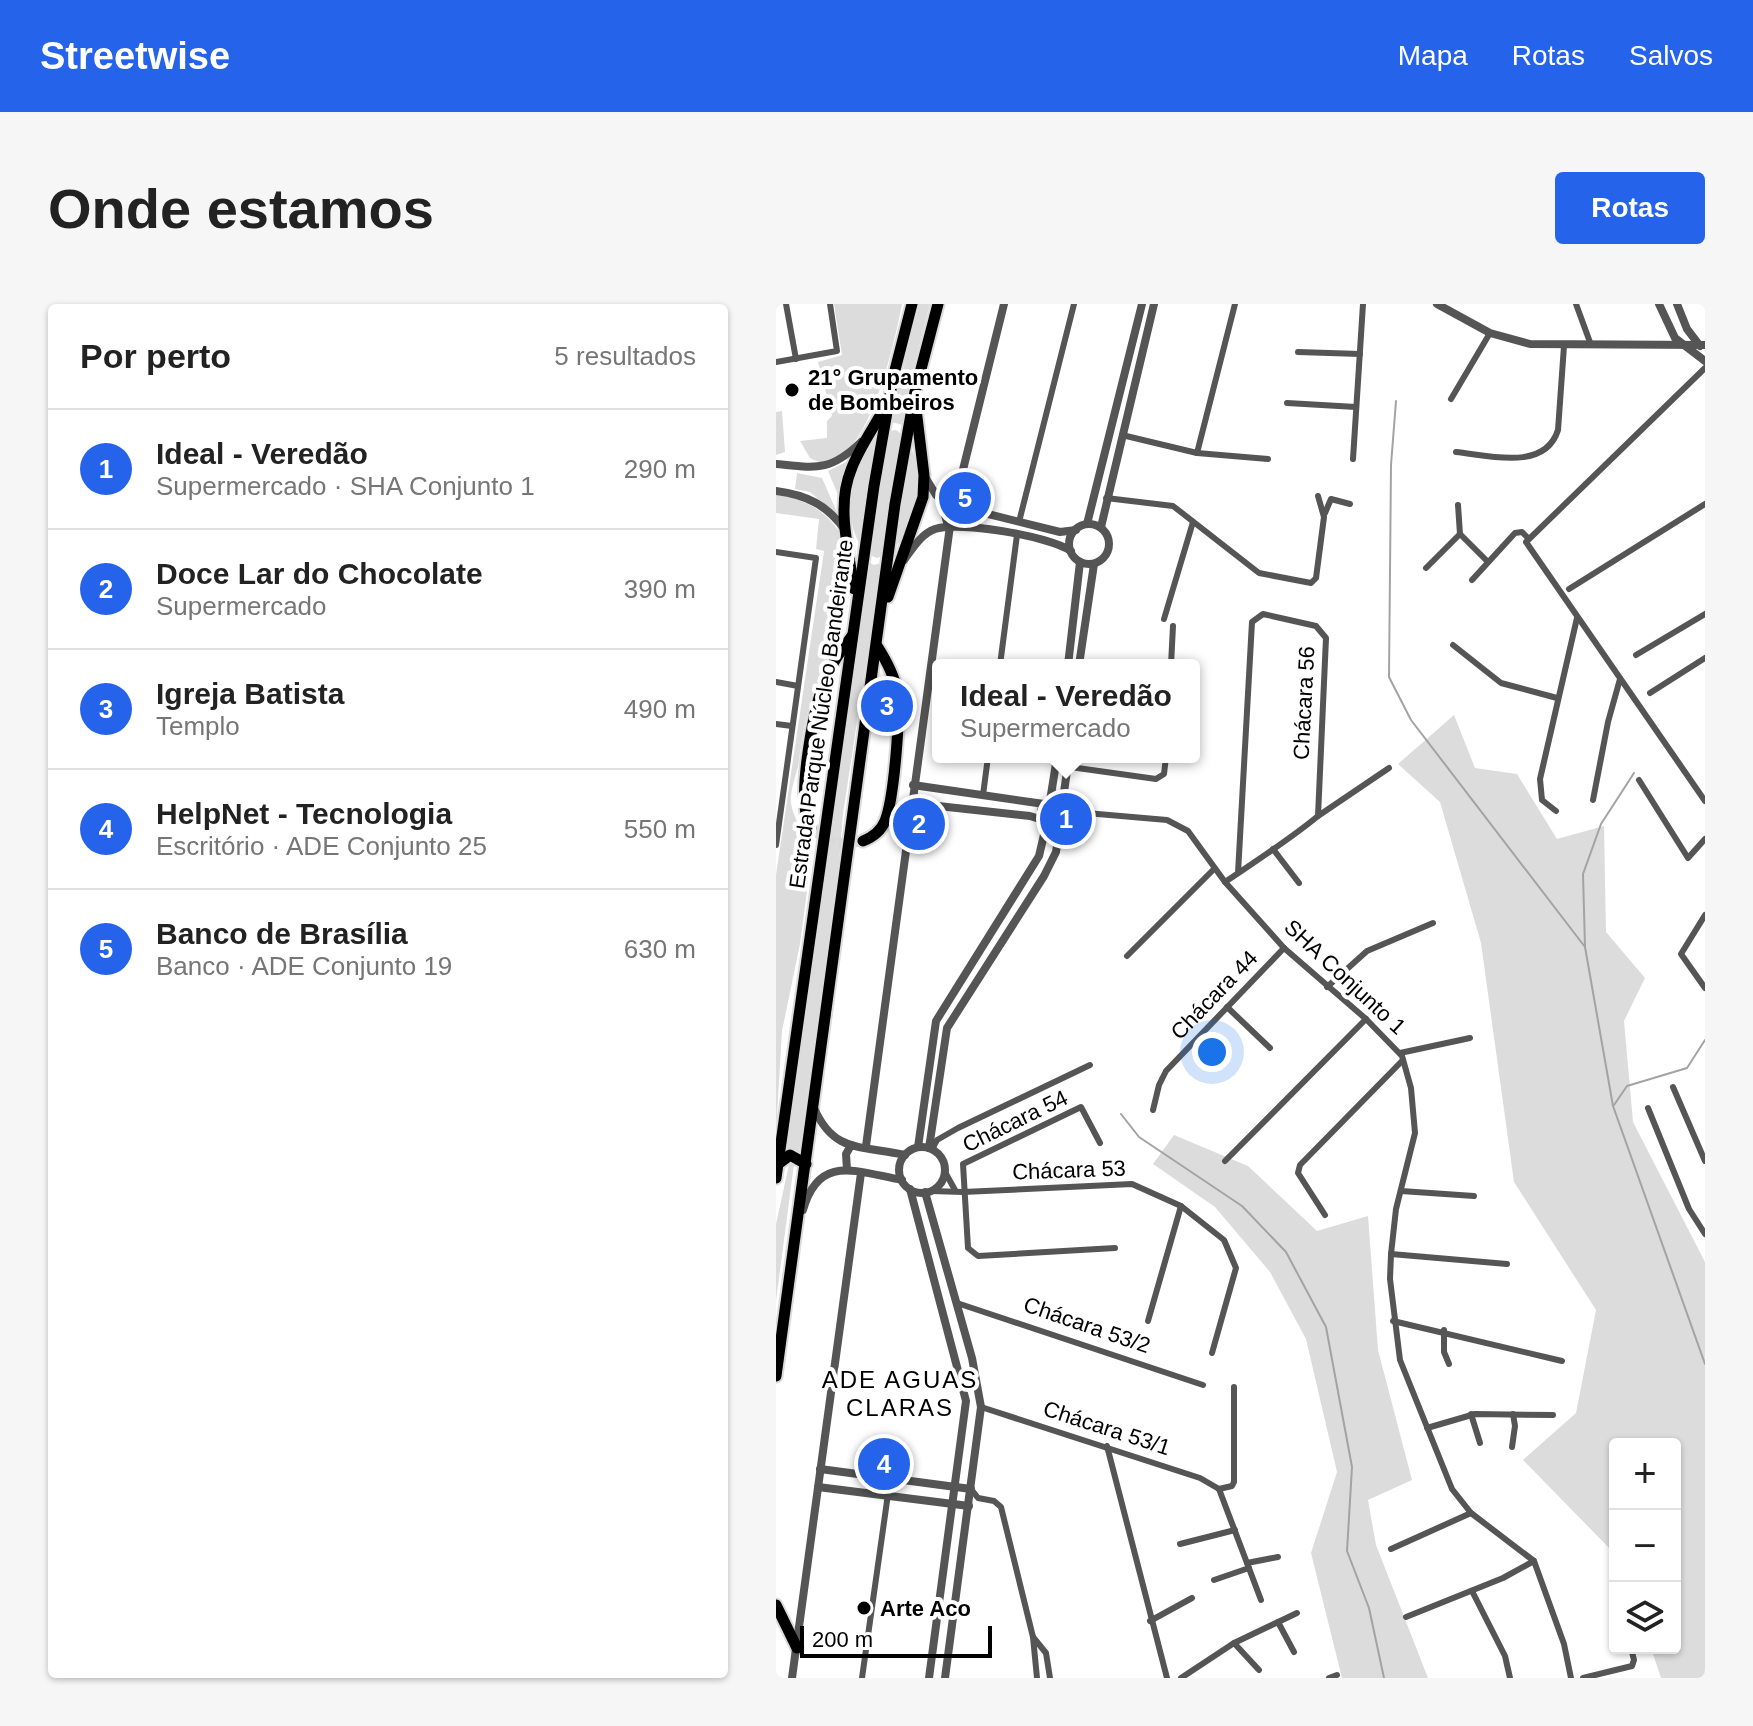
<!DOCTYPE html>
<html lang="pt">
<head>
<meta charset="utf-8">
<style>
  :root { --surface:#fff; --page:#f6f6f6; --text:#222; --muted:#767676; --line:#e0e0e0; --accent:#2563eb }
  body { margin:0; font-family:Helvetica,sans-serif; background:var(--page); color:var(--text) }
  .controls { position:absolute; right:24px; bottom:24px; display:grid; overflow:hidden; border-radius:8px; box-shadow:0 2px 6px #0004 }
  .controls button { width:72px; height:72px; display:grid; place-items:center; padding:0; border:0; border-bottom:2px solid var(--line); background:var(--surface); color:var(--text); font:40px sans-serif }
  .scale { position:absolute; left:24px; bottom:20px; width:192px; box-sizing:border-box; padding-left:8px; border:4px solid #000; border-top:0; font-size:22px; line-height:28px; white-space:nowrap; color:#000; -webkit-text-stroke:6px #fff; paint-order:stroke }
  .you { position:absolute; left:436px; top:748px; width:28px; height:28px; margin:-20px; border:6px solid #fff; border-radius:50%; background:#1a73e8; box-shadow:0 0 0 12px #1a73e833 }
  .badge { display:grid; place-items:center; width:52px; height:52px; border-radius:50%; background:var(--accent); color:#fff; font-size:26px; font-weight:700 }
  .pin { position:absolute; translate:-50% -50%; border:4px solid #fff; box-shadow:0 2px 8px #0006 }
  .popup { position:absolute; left:156px; top:355px; width:268px; height:104px; box-sizing:border-box; display:grid; place-content:center; border-radius:8px; background:var(--surface); filter:drop-shadow(0 2px 6px #0005); font-size:26px; white-space:nowrap; color:var(--muted) }
  .popup b { font-size:30px; color:var(--text) }
  .popup::after { content:''; position:absolute; left:50%; top:100%; margin-left:-16px; border:16px solid transparent; border-top-color:var(--surface) }
  .list { margin:0; padding:0; list-style:none }
  h2 { display:flex; justify-content:space-between; align-items:center; height:104px; margin:0; padding:0 32px; font-size:34px }
  h2 small { font-size:26px; font-weight:400; color:var(--muted) }
  .list li { display:grid; grid-template-columns:52px 1fr auto; gap:24px; align-items:center; box-sizing:border-box; height:120px; padding:0 32px; border-top:2px solid var(--line) }
  .list b { display:block; font-size:30px; white-space:nowrap }
  .list p { margin:0; font-size:26px; white-space:nowrap; color:var(--muted) }
  .list em { font-size:26px; font-style:normal; color:var(--muted) }
  .icon { flex:none; width:44px; height:44px; fill:none; stroke:currentColor; stroke-width:2; stroke-linecap:round; stroke-linejoin:round }
  .map { position:relative; flex:none; width:929px; height:1374px; overflow:hidden; border-radius:8px }
  header { display:flex; align-items:center; gap:48px; box-sizing:border-box; height:112px; padding:0 40px; background:var(--accent); color:#fff }
  header strong { font-size:38px }
  nav { display:flex; gap:44px; margin-inline-start:auto; font-size:28px }
  .intro { display:flex; align-items:center; justify-content:space-between; box-sizing:border-box; height:192px; padding:0 48px }
  h1 { margin:0; font-size:56px }
  .button { padding:20px 36px; border-radius:8px; background:var(--accent); color:#fff; font-size:28px; font-weight:700 }
  main { display:flex; gap:48px; padding:0 48px }
  aside { flex:1; background:var(--surface); border-radius:8px; box-shadow:0 2px 6px #0004 }
  .map>svg:first-child { display:block }
  .green { fill:#dcdcdc }
  .lines { fill:none; stroke-linecap:round; stroke-linejoin:round }
  .stream { stroke:#a3a3a3; stroke-width:2 }
  .trunk-tunnel { stroke:#d9d9d9; stroke-width:11; stroke-dasharray:11 5.5; stroke-linecap:butt }
  .trunk-casing { stroke:#dbdbdb; stroke-width:15 }
  .minor { stroke:#555; stroke-width:6 }
  .tertiary { stroke:#555; stroke-width:8 }
  .trunk { stroke:#000; stroke-width:11 }
  .poi-dot { fill:#000; stroke:#fff; stroke-width:3 }
  .labels { text-anchor:middle; dominant-baseline:central; stroke-width:8; stroke-linejoin:round; paint-order:stroke }
  .poi-label { font-size:22px; font-weight:bold; fill:#000; stroke:#fff; text-anchor:start }
  .street-label { font-size:22px; fill:#000; stroke:#fff }
  .neighbourhood-label { font-size:24px; letter-spacing:2px; fill:#000; stroke:#fff }
</style>
</head>
<body>
<header>
<strong>Streetwise</strong>
<nav><a>Mapa</a><a>Rotas</a><a>Salvos</a></nav>
</header>
<div class="intro"><h1>Onde estamos</h1><a class="button">Rotas</a></div>
<main>
<aside>
<h2>Por perto<small>5 resultados</small></h2>
<ul class="list">
<li><span class="badge">1</span><div><b>Ideal - Veredão</b><p>Supermercado · SHA Conjunto 1</p></div><em>290 m</em></li>
<li><span class="badge">2</span><div><b>Doce Lar do Chocolate</b><p>Supermercado</p></div><em>390 m</em></li>
<li><span class="badge">3</span><div><b>Igreja Batista</b><p>Templo</p></div><em>490 m</em></li>
<li><span class="badge">4</span><div><b>HelpNet - Tecnologia</b><p>Escritório · ADE Conjunto 25</p></div><em>550 m</em></li>
<li><span class="badge">5</span><div><b>Banco de Brasília</b><p>Banco · ADE Conjunto 19</p></div><em>630 m</em></li>
</ul>
</aside>
<div class="map">
<svg width="929" height="1374" viewBox="0 0 929 1374">
  <rect width="100%" height="100%" fill="#fff"/>
  <g class="green">
    <path d="M 58,0 L 126,0 C 120,32 88,186 34,154 L 24,137 L 51,134 L 51,117 L 56,112 L 42,58 L 66,51 Z"/>
    <polygon points="142,0 154,0 131,90 127,121 115,118"/>
    <polygon points="6,107 9,148 0,151 0,108"/>
    <path d="M 120,126 C 158,152 145,241 101,254 C 56,239 72,128 120,126 Z"/>
    <polygon points="72,157 62,191 52,167"/>
    <polygon points="21,169 46,174 63,213 34,188 19,185"/>
    <path d="M 0,190 C 82,204 86,274 60,342 C 54,359 43,374 37,391 C 28,415 26,438 22,463 C 19,473 14,488 15,499 C 17,515 28,528 37,542 L 24,640 L 6,727 L 0,828 L 0,571 L 48,247 L 40,245 L 43,215 L 0,209 Z"/>
    <polygon points="82,252 98,261 112,257 94,332 67,510 63,559 23,849 9,847 60,490 84,269"/>
    <polygon points="678,411 699,464 741,470 781,535 828,522 830,628 869,674 848,717 857,818 929,958 929,1374 885,1374 875,1344 899,1344 899,1140 839,1140 839,1250 747,1156 800,1109 820,1006 738,878 705,639 664,498 622,460"/>
    <polygon points="398,831 472,862 541,927 592,912 602,1046 636,1176 592,1196 600,1241 652,1374 566,1374 535,1249 561,1168 530,1035 494,968 439,903 377,860"/>
    <polygon points="14,856 18,860 0,997 0,920"/>
  </g>
  <g class="lines">
    <g class="stream">
      <polyline points="620,97 615,161 613,373 635,416 809,643 837,802 929,1060"/>
      <polyline points="809,643 807,570 825,520 858,469"/>
      <polyline points="838,801 851,782 911,764 929,736"/>
      <polyline points="345,810 363,833 466,902 510,948 550,1023 576,1163 571,1247 593,1304 608,1374"/>
    </g>
    <polyline class="trunk-tunnel" points="35,524 58,540 87,537"/>
    <g class="trunk-casing">
      <g id="trunk">
        <path d="M 78,285 C 73,247 60,203 75,166 C 83,144 97,125 108,105"/>
        <polyline points="112,293 147,193 148,171 140,105"/>
        <path d="M 35,524 C 19,499 37,410 47,381 C 53,363 64,348 76,332"/>
        <path d="M 87,537 C 97,533 105,527 109,517 C 118,495 125,410 121,387 C 118,370 110,356 101,342"/>
        <polyline points="2,860 14,851 30,860"/>
        <polyline points="0,874 98,182 117,74 136,0"/>
        <polyline points="0,1072 119,200 139,88 162,0"/>
        <polyline points="0,1301 21,1344"/>
      </g>
    </g>
    <g class="minor">
      <polyline points="10,0 20,55"/>
      <polyline points="800,0 815,41"/>
      <polyline points="522,48 584,50"/>
      <polyline points="0,58 61,47 54,0"/>
      <polyline points="929,64 750,238 929,497"/>
      <polyline points="675,95 714,29"/>
      <polyline points="511,99 580,103"/>
      <polyline points="346,131 421,149 459,0"/>
      <path d="M 680,148 C 711,151 769,168 782,126 L 788,42"/>
      <polyline points="421,149 492,155"/>
      <polyline points="577,155 587,0"/>
      <polyline points="330,194 397,202 483,269 535,279 540,274 548,213 542,192"/>
      <polyline points="682,201 684,230"/>
      <polyline points="549,209 555,195 574,200"/>
      <polyline points="243,218 298,0"/>
      <polyline points="0,248 40,254 0,541"/>
      <polyline points="650,264 684,230 712,258"/>
      <polyline points="696,276 739,229 746,228 752,234"/>
      <polyline points="793,285 929,200"/>
      <polyline points="388,315 417,218"/>
      <polyline points="677,341 725,379 781,394"/>
      <polyline points="860,351 929,310"/>
      <polyline points="224,361 241,231"/>
      <polyline points="395,361 397,322"/>
      <polyline points="0,378 22,382"/>
      <polyline points="874,389 929,354"/>
      <polyline points="0,420 16,422"/>
      <polyline points="280,461 380,475 388,470 390,453"/>
      <polyline points="863,476 912,554 929,535"/>
      <polyline points="207,491 212,453"/>
      <polyline points="817,496 832,418 844,375"/>
      <polyline points="287,507 391,516 412,527 449,578 508,644 590,715 626,752 635,784 639,829 620,905 615,950 614,975 624,1056 676,1185 695,1209 758,1257 788,1340 795,1374"/>
      <polyline points="780,507 766,496 764,475 801,314"/>
      <polyline points="542,512 613,464"/>
      <polyline points="497,545 523,579"/>
      <path d="M 449,578 C 480,557 513,536 542,512 L 550,334 L 540,322 L 487,310 L 476,318 L 462,569"/>
      <polyline points="929,611 905,650 929,684"/>
      <polyline points="351,652 438,565"/>
      <polyline points="551,683 591,647 657,619"/>
      <polyline points="451,703 494,744"/>
      <polyline points="624,749 694,734"/>
      <polyline points="897,783 929,857"/>
      <polyline points="872,804 913,905 929,930"/>
      <polyline points="377,806 383,781 390,767 508,644"/>
      <polyline points="324,839 305,803 187,860 192,944 202,952 339,944"/>
      <polyline points="156,845 161,836 182,824 314,761"/>
      <polyline points="449,857 590,715"/>
      <polyline points="169,868 179,886"/>
      <polyline points="155,887 187,888 356,880 405,902 448,936 460,964 436,1049"/>
      <polyline points="625,887 698,892"/>
      <polyline points="549,911 522,869 524,861 627,756"/>
      <polyline points="615,950 731,960"/>
      <polyline points="181,999 427,1081"/>
      <polyline points="372,1017 405,902"/>
      <polyline points="617,1017 786,1057"/>
      <polyline points="668,1026 668,1048 673,1060"/>
      <polyline points="205,1103 424,1174 443,1185"/>
      <polyline points="695,1110 704,1139"/>
      <polyline points="651,1124 699,1110 777,1111"/>
      <polyline points="331,1142 391,1374"/>
      <polyline points="736,1143 739,1122 737,1110"/>
      <polyline points="195,1185 202,1194 218,1197 225,1203 257,1333 261,1374"/>
      <polyline points="443,1185 485,1296"/>
      <polyline points="443,1185 456,1182 458,1178 458,1083"/>
      <polyline points="404,1240 459,1226"/>
      <polyline points="615,1245 695,1209"/>
      <polyline points="471,1259 502,1253"/>
      <polyline points="438,1276 473,1264"/>
      <polyline points="696,1287 729,1352 734,1374"/>
      <polyline points="630,1313 727,1274 758,1257"/>
      <polyline points="374,1317 416,1294"/>
      <polyline points="502,1318 518,1348"/>
      <polyline points="257,1333 270,1349 274,1374"/>
      <polyline points="458,1339 521,1309"/>
      <polyline points="86,1374 112,1190"/>
      <polyline points="405,1374 458,1339 483,1366"/>
      <polyline points="553,1374 561,1371"/>
      <polyline points="807,1374 856,1362 858,1356 855,1344"/>
    </g>
    <g class="tertiary">
      <polyline points="661,0 714,29 754,40 929,41"/>
      <polyline points="883,0 899,34 929,57"/>
      <polyline points="901,0 911,25 924,42"/>
      <path d="M 0,160 C 40,164 54,168 85,138"/>
      <polyline points="148,171 160,191 176,201 284,228 300,226"/>
      <path d="M 0,187 C 31,191 51,201 69,226"/>
      <polyline points="178,202 228,0"/>
      <polyline points="311,220 366,0"/>
      <circle cx="313" cy="240" r="20"/>
      <polyline points="172,222 169,211 176,201"/>
      <polyline points="325,223 378,0"/>
      <path d="M 128,256 C 137,244 145,230 159,225 C 184,217 273,232 295,247"/>
      <polyline points="292,361 304,258"/>
      <polyline points="303,361 318,260"/>
      <polyline points="137,481 268,500"/>
      <circle cx="276" cy="508" r="11"/>
      <polyline points="274,497 281,453"/>
      <polyline points="135,499 254,512 270,517"/>
      <polyline points="286,502 293,453"/>
      <path d="M 38,804 C 58,850 86,841 129,851"/>
      <polyline points="90,842 174,222"/>
      <polyline points="142,843 160,717 263,552 271,518"/>
      <circle cx="146" cy="866" r="23"/>
      <polyline points="153,844 171,724 268,572 280,548 285,515"/>
      <polyline points="71,866 70,850 74,843"/>
      <polyline points="134,885 190,1097 153,1374"/>
      <polyline points="149,888 196,1054 205,1103 169,1374"/>
      <path d="M 27,906 C 43,849 81,868 126,876"/>
      <polyline points="44,1165 195,1185"/>
      <polyline points="42,1183 193,1202"/>
      <polyline points="16,1374 85,869"/>
    </g>
    <use href="#trunk" class="trunk"/>
  </g>
  <g class="poi-dot">
    <circle cx="16" cy="86" r="8"/>
    <circle cx="88" cy="1304" r="8"/>
  </g>
  <g class="labels">
    <g class="poi-label">
      <text x="32" y="73">21° Grupamento<tspan x="32" dy="25">de Bombeiros</tspan></text>
      <text x="104" y="1304">Arte Aco</text>
    </g>
    <g class="street-label">
      <text transform="translate(528 399) rotate(-87)">Chácara 56</text>
      <text transform="translate(45 410) rotate(-82)">Estrada Parque Núcleo Bandeirante</text>
      <text transform="translate(569 673) rotate(43)">SHA Conjunto 1</text>
      <text transform="translate(438 691) rotate(-46)">Chácara 44</text>
      <text transform="translate(239 817) rotate(-26)">Chácara 54</text>
      <text transform="translate(293 866) rotate(-2)">Chácara 53</text>
      <text transform="translate(311 1021) rotate(19)">Chácara 53/2</text>
      <text transform="translate(331 1124) rotate(18)">Chácara 53/1</text>
    </g>
    <g class="neighbourhood-label">
      <text x="124" y="1075">ADE AGUAS<tspan x="124" dy="28">CLARAS</tspan></text>
    </g>
  </g>
</svg>
<div class="controls">
<button>+</button>
<button>−</button>
<button><svg class="icon" aria-label="layers" viewBox="0 0 24 24"><path d="M12 4l9 5-9 5-9-5zM3 14l9 5 9-5"/></svg></button>
</div>
<div class="scale">200 m</div>
<div class="you"></div>
<div class="pin badge" style="left:290px;top:515px">1</div>
<div class="popup"><b>Ideal - Veredão</b>Supermercado</div>
<div class="pin badge" style="left:143px;top:520px">2</div>
<div class="pin badge" style="left:111px;top:402px">3</div>
<div class="pin badge" style="left:108px;top:1160px">4</div>
<div class="pin badge" style="left:189px;top:194px">5</div>
</div>
</main>
</body>
</html>
